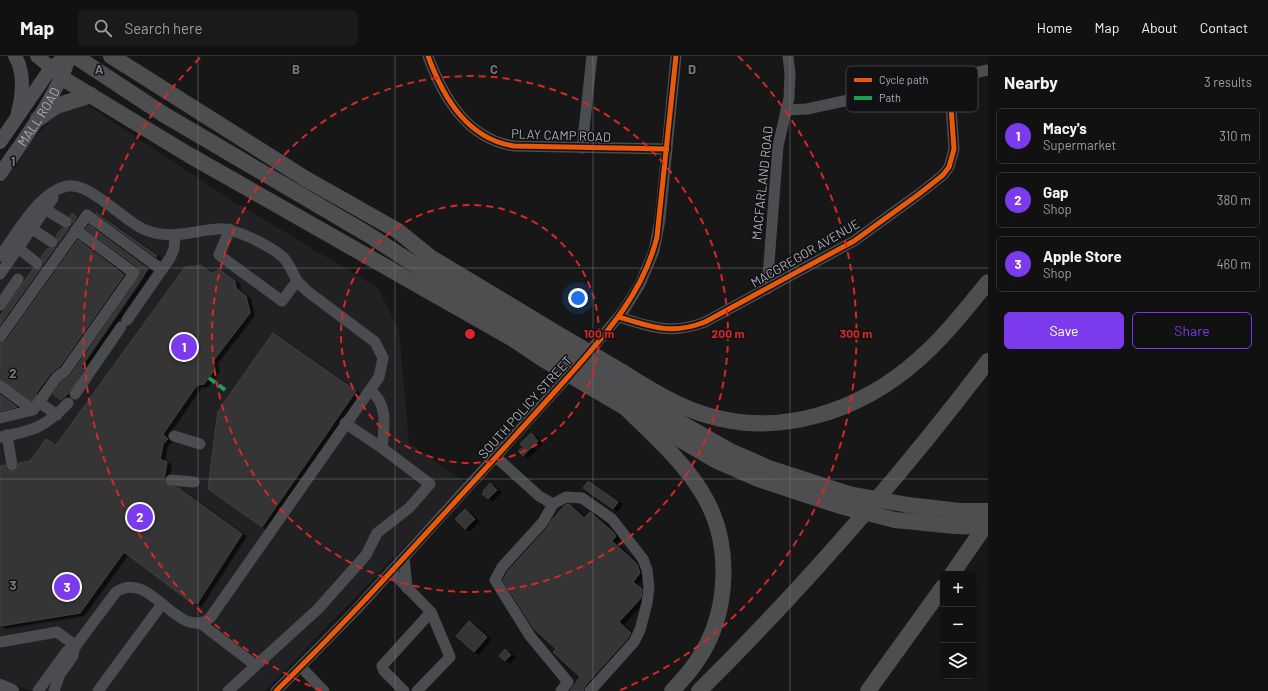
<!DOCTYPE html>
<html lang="en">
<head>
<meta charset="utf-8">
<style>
  :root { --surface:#111; --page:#1a1a1a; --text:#f1f3f6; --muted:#9c9d9f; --line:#303131; --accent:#7c3aed }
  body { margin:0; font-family:Barlow,sans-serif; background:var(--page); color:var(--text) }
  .controls { position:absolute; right:12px; bottom:12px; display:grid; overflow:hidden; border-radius:6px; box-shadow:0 1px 3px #0004 }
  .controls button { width:36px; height:36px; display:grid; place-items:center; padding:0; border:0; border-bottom:1px solid var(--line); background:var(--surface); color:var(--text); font:20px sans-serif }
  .you { position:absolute; left:578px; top:242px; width:14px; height:14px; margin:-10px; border:3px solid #fff; border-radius:50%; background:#1a73e8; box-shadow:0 0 0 6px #1a73e833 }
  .badge { display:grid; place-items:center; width:26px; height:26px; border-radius:50%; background:var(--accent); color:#fff; font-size:13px; font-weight:700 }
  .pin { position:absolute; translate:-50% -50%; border:2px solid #fff; box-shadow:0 1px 4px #0006 }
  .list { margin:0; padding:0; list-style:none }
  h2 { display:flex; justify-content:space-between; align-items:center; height:52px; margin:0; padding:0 16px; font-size:17px }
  h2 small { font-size:13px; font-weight:400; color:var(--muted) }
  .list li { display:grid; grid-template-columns:26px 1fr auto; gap:12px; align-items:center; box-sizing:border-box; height:56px; margin:0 8px 8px; padding:0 8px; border:1px solid var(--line); border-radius:6px }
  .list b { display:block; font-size:15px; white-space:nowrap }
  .list p { margin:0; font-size:13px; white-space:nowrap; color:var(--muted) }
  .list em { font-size:13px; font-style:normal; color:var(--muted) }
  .actions { display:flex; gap:8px; padding:12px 16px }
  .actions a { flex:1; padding:9px 0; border:1px solid var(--accent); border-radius:6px; text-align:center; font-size:14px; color:var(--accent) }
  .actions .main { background:var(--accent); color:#fff }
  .icon { flex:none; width:22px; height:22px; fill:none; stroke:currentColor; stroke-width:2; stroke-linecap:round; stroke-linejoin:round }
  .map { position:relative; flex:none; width:988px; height:635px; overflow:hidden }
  header { display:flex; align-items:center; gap:24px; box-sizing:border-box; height:56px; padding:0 20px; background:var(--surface); border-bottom:1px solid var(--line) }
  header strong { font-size:19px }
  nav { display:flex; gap:22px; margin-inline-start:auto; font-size:14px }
  .search { width:280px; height:36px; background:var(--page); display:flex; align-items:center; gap:10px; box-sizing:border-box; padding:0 14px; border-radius:6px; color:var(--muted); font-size:15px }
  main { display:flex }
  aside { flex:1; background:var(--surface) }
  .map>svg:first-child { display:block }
  .built { fill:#212123 }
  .building { fill:#353536; stroke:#3f4043; filter:url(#shadow) }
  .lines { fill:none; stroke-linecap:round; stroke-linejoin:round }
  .minor-tunnel { stroke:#343537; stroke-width:11; stroke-dasharray:11 5.5; stroke-linecap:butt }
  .minor { stroke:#4b4c50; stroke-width:11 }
  .major { stroke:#4d4f52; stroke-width:14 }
  .highway { stroke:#4e4e51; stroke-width:16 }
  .highway-bridge { stroke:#4e4e51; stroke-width:16 }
  .quiet { stroke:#1a9f57; stroke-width:4; stroke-dasharray:8 4; stroke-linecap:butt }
  .cycleway-casing { stroke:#111113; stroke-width:8 }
  .cycleway { stroke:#e8590c; stroke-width:5 }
  .grid { fill:none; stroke:#757880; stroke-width:1; stroke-opacity:0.55 }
  .ring { fill:none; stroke:#d62828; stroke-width:2; stroke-dasharray:7 5 }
  .labels { text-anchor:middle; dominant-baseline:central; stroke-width:3; stroke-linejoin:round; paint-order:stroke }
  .street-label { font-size:13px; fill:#a8adb8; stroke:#111113 }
  .key { fill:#111113; stroke:#3e4045; stroke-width:1 }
  .key-label { font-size:11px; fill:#a8adb8 }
  .grid-label { font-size:13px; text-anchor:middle; font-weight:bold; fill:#757880; stroke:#111113; stroke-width:3; stroke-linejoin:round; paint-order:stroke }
  .centre { fill:#d62828; stroke:#111113; stroke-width:2 }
  .ring-label { font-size:12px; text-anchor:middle; font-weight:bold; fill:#d62828; stroke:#111113; stroke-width:3; stroke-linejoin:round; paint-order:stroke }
</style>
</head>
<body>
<header>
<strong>Map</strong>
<div class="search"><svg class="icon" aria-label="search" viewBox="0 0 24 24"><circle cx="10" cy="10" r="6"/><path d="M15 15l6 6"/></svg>Search here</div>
<nav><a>Home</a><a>Map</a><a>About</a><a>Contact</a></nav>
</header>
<main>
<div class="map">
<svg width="988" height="635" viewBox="0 0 988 635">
  <defs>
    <filter id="shadow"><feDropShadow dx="4.5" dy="2.5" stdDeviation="0" flood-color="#0009"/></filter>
  </defs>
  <rect width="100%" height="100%" fill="#171717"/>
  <polygon class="built" points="71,49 87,49 233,145 378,232 399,274 409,387 466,427 265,635 32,635 0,624 0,128 28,88 57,58"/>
  <g class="building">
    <polygon points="72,157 77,161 73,167 70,160"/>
    <polygon points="96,157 157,200 156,201"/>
    <polygon points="89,169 148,213 81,311 84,313 68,338 61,344 53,338 62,326 71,319 141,218 138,211 86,173"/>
    <polygon points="62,172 69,172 59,186 56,180"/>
    <polygon points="78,184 124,219 60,310 51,317 31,344 0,323 0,288 6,285"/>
    <polygon points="48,192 55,192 44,207 41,201"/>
    <polygon points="201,209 211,217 218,215 219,213 235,225 236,232 246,240 250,257 213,305 215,313 204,328 197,329 163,378 168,383 163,388 160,403 167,406 164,424 167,429 178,432 242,478 197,548 194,546 193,548 124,496 80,557 0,570 0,410 5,409 7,414 14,416 18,412 19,407 30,405 46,383 56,389 185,211"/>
    <polygon points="33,213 40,213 0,269 0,260"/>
    <polygon points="273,277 356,335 262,471 208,433 218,355"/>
    <polygon points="0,339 17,351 0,355"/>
    <polygon points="531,377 538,385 523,400 518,395 523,391 520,388"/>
    <polygon points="588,425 618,446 613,453 583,432"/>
    <polygon points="490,427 497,434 488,443 482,438 484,436 483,435"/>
    <polygon points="569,448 584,462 590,456 613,476 616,480 612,485 637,508 640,517 633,526 642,533 641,542 619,566 631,577 628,582 585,630 583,635 570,635 580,621 553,596 556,593 534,573 503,524 508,515 548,471 552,464 565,449"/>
    <polygon points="465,453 475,463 465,473 455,463"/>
    <polygon points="469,565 487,581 474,596 456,580"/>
    <polygon points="505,593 511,599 505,605 499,600"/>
  </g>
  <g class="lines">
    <polyline class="minor-tunnel" points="0,319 43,349"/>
    <g class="minor">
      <path d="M 428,0 C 443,41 467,83 514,90 L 667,93"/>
      <polyline points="786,54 807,53 988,14"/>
      <polyline points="582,92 592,0"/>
      <polyline points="45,153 66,166"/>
      <polyline points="32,173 52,186"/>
      <polyline points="18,192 37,207"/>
      <path d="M 0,200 C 16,179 40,134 68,130 C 90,127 122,163 143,173 C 171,185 190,175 217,173 C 234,171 270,190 283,201 C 289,207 293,217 297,225"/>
      <polyline points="0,218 53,142"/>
      <polyline points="767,233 778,90 789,42 790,17 788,0"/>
      <polyline points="0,249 18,223"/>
      <path d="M 619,261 C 651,271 672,279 705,266 L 854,185 L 919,138 L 943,119 L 949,111 L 954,93 L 949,23"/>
      <polyline points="127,264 170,202 174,193 175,180"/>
      <polyline points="0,281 87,159 162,214"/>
      <polyline points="585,301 624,254 640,228 654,195 660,164 676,0"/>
      <polyline points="0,330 33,354"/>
      <polyline points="75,338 121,271"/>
      <polyline points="43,349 57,359"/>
      <polyline points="0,362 33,354 57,321 65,315 134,217 76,174"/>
      <polyline points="345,367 382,392"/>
      <polyline points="7,379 12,409"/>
      <polyline points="174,380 200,388"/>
      <path d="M 0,381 C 32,375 45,372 68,347"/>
      <polyline points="496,401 539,440 553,448"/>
      <polyline points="171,424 194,426"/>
      <polyline points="404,501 407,532"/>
      <polyline points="391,515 431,556 450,601 417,635"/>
      <polyline points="200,567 255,609"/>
      <polyline points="0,586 57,576 76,590"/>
      <polyline points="301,611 324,635"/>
      <path d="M 38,635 L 67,595 L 74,592 L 116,536 C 151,512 178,587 210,562 L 379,321 L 383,302 L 375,286 L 307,235 L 297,225 L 282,245 L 219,199 L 230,173"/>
      <polyline points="54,635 60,618 73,600 74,592"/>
      <polyline points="98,635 162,548"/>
      <path d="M 228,635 L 318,553 L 366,499 L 377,477 L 409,452 L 430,428 L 382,392 C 384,371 389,349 370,334"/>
      <polyline points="276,635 356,554 574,314"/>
      <polyline points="404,635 384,615 382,610 431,556"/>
      <polyline points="561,635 568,626 530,580 495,524 502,511 543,466 553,448 566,441 582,442 612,463 643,503 647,514 649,531 647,547 640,574 634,586 590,635"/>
    </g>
    <g class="major">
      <path d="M 15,0 C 25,17 23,37 18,56"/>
      <polyline points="37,0 57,17"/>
      <polyline points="0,86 51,12 67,0"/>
      <path id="s1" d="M 0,118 C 26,80 55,43 70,0"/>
      <polyline points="0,630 12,635"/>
    </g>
    <g class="highway">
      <polyline points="75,0 163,58 369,179 423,214 553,292"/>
      <polyline points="111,0 306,123 398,175 430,201 563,281"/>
      <polyline points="62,22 189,99 513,283 543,303"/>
      <polyline points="38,63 56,50 91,39"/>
      <path d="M 612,310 C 641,327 671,348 703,358 C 779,383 861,355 919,303 C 945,280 966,253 988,226"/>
      <polyline points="602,322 730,395 769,412 849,438"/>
      <polyline points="592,332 717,405 758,423 840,450"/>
      <path d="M 626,352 C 652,378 681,403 701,435 C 733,485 730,557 697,605 C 690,616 681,625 672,635"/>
      <polyline points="908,449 960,455 988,455"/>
      <polyline points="895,464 955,470"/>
      <polyline points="952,518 988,466"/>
      <path d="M 699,635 C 803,532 899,422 988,305"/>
      <polyline points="868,635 943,531"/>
    </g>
    <g class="highway-bridge">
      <polyline points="563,281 612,310"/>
      <polyline points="553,292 602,322"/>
      <polyline points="543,303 592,332"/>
      <polyline points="849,438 908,449"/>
      <polyline points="840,450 895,464"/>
      <polyline points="955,470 988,471"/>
    </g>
    <polyline class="quiet" points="209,322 228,336"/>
    <g class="cycleway-casing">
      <g id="cycleway">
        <path d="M 428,0 C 443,41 467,83 514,90 L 667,93"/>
        <path d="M 619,261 C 651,271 672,279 705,266 L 854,185 L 919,138 L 943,119 L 949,111 L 954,93 L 949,23"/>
        <path d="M 276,635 C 345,568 409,496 474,425 C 505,391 536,357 567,322 C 605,279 643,238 657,181 L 676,0"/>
      </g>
    </g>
    <use href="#cycleway" class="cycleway"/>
  </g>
  <path class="grid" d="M 198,0 L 198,635M 395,0 L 395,635M 593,0 L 593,635M 790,0 L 790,635M 0,212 L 988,212M 0,423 L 988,423"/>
  <g class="ring">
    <circle cx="470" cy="278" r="129"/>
    <circle cx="470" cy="278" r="258"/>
    <path d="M322 635A386 386 0 0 1 202 0M738 0A386 386 0 0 1 618 635"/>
  </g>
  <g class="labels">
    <g class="street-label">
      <text stroke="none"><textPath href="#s1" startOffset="69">MALL ROAD</textPath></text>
      <text transform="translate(561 79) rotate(2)">PLAY CAMP ROAD</text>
      <text transform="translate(762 127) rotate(-84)">MACFARLAND ROAD</text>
      <text transform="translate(805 197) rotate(-30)">MACGREGOR AVENUE</text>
      <text transform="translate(525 351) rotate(-48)">SOUTH POLICY STREET</text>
    </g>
  </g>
  <rect x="846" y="10" width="132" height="46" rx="6" class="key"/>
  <rect x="854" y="22" width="18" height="4" fill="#e8590c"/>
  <rect x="854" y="40" width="18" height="4" fill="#1a9f57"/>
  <g class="key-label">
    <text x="879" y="28">Cycle path</text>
    <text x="879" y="46">Path</text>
  </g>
  <g class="grid-label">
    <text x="99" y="18">A</text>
    <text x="296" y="18">B</text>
    <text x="494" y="18">C</text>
    <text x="692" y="18">D</text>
    <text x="13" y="110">1</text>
    <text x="13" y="322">2</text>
    <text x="13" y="534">3</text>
  </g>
  <circle cx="470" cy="278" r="6" class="centre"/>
  <g class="ring-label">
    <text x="599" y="282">100 m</text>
    <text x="728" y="282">200 m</text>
    <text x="856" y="282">300 m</text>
  </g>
</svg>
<div class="controls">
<button>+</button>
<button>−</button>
<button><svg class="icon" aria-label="layers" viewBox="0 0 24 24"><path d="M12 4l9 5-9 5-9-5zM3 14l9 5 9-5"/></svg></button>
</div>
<div class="you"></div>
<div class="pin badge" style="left:184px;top:291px">1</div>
<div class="pin badge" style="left:140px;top:461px">2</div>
<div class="pin badge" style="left:67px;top:531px">3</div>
</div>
<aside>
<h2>Nearby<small>3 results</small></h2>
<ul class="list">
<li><span class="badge">1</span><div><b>Macy's</b><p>Supermarket</p></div><em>310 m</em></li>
<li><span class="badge">2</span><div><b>Gap</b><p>Shop</p></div><em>380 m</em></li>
<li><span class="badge">3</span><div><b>Apple Store</b><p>Shop</p></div><em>460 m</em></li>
</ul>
<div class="actions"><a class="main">Save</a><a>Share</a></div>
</aside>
</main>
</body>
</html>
